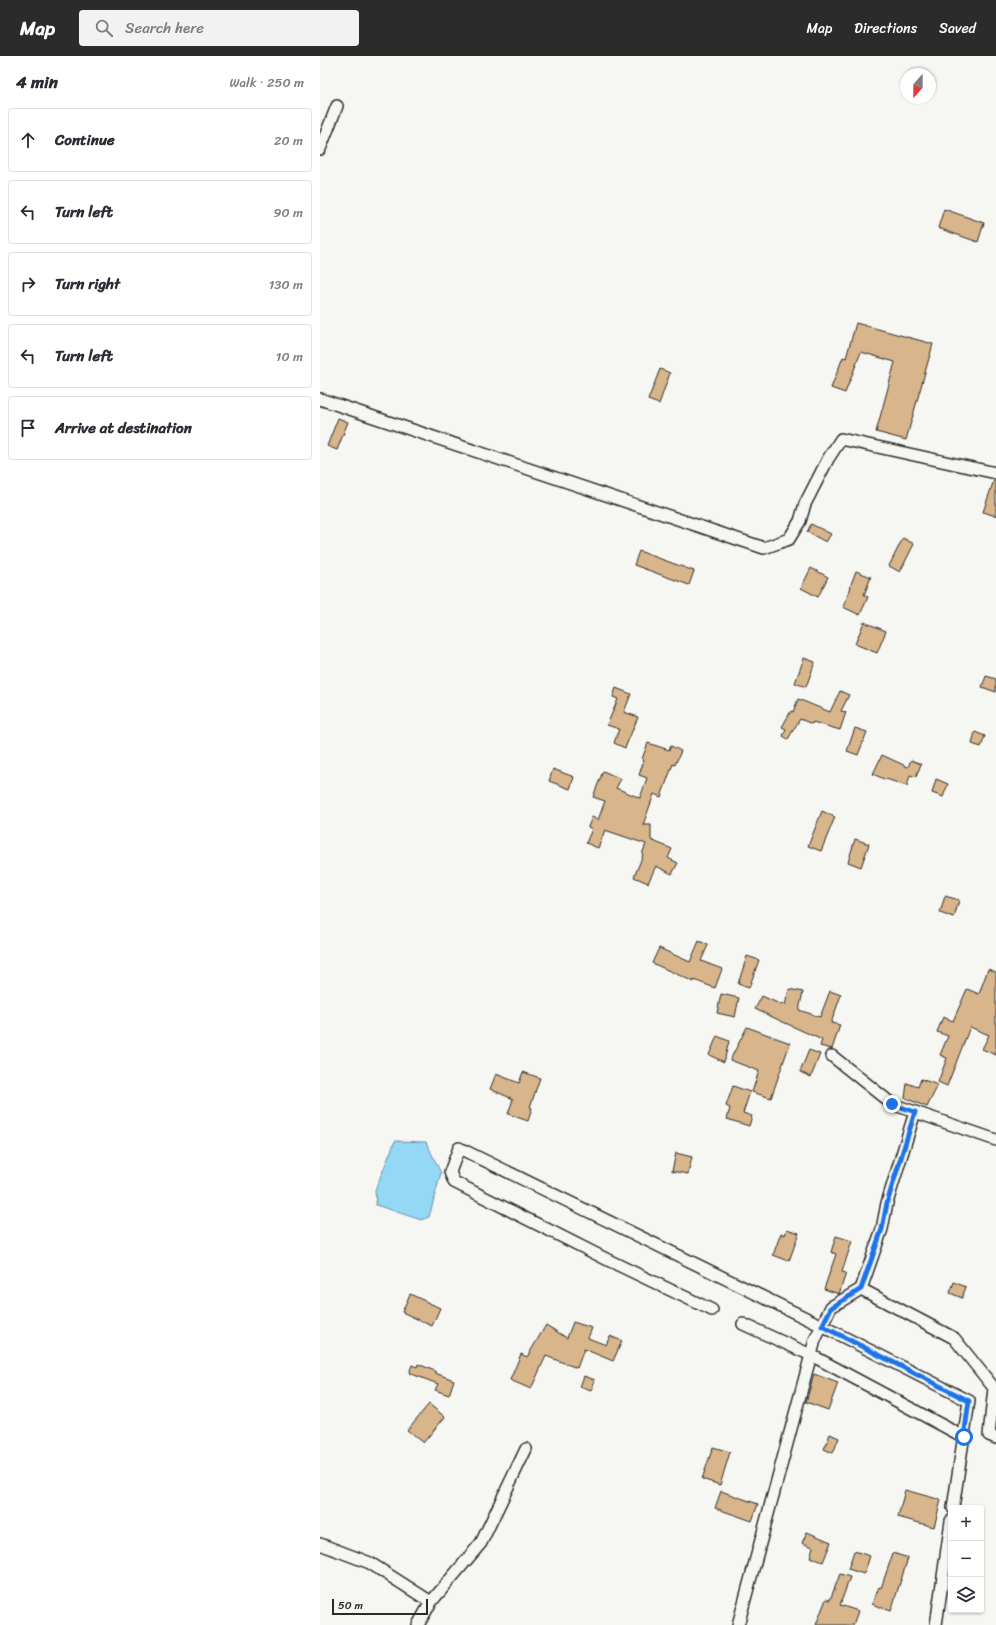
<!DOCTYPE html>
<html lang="en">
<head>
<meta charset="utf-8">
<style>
  :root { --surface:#fff; --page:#f2f2f3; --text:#2b2b33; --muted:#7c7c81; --line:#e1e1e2; --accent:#2b2b2b }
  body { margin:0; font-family:Sriracha,sans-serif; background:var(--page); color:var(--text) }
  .controls { position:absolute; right:12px; bottom:12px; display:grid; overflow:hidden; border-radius:4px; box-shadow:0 1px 3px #0004 }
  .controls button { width:36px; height:36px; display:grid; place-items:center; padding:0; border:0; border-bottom:1px solid var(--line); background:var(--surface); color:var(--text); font:20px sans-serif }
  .compass { position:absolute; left:580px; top:12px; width:36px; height:36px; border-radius:50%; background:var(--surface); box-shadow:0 1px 3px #0004; rotate:201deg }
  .scale { position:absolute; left:12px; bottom:10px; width:96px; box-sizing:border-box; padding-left:4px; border:2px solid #2b2b2b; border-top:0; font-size:11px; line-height:14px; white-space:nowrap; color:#2b2b2b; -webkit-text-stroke:3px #f6f6f2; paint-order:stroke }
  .stop { position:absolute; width:12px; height:12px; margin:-9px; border:3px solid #1a73e8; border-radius:50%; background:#fff }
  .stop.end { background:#1a73e8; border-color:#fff; box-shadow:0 1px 4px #0008 }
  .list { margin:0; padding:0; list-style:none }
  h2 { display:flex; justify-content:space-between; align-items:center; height:52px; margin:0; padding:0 16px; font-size:17px }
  h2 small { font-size:13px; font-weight:400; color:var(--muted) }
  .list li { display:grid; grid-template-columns:26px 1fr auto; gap:12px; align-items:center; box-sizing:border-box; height:64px; margin:0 8px 8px; padding:0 8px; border:1px solid var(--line); border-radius:4px }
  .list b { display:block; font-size:15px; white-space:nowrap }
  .list em { font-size:13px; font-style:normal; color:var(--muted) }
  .icon { flex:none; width:22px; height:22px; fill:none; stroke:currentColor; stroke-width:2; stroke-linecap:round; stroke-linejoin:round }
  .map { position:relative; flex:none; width:676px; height:1569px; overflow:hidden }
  header { display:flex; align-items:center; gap:24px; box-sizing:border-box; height:56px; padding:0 20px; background:var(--accent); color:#fff }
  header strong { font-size:19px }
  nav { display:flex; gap:22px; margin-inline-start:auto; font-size:14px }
  .search { width:280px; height:36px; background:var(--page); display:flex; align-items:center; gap:10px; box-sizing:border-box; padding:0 14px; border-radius:4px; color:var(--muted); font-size:15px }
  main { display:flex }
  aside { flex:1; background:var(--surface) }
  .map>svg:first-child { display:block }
  .water { fill:#94d8f6; stroke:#6a93a5 }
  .building { fill:#d8b58a; stroke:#2b2b2b }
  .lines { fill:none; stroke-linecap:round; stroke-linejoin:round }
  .minor-casing { stroke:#2b2b2b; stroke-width:14 }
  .minor { stroke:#f6f6f2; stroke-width:11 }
  .route { stroke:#1a73e8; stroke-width:5 }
</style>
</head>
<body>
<header>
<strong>Map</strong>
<div class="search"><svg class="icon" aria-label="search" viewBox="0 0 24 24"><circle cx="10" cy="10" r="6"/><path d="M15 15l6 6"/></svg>Search here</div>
<nav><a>Map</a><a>Directions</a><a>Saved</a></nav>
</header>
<main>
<aside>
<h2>4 min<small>Walk · 250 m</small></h2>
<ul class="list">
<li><svg class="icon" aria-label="ahead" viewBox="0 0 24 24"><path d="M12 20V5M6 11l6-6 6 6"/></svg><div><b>Continue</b></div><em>20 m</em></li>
<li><svg class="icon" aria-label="left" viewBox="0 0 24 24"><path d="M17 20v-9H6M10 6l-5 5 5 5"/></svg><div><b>Turn left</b></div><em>90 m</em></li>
<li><svg class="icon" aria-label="right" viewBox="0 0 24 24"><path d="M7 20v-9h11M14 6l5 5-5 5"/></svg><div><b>Turn right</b></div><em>130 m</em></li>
<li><svg class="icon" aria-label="left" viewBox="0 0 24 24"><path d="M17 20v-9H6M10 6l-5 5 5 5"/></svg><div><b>Turn left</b></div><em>10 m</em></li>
<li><svg class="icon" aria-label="arrive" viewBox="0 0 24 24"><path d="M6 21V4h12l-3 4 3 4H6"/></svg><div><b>Arrive at destination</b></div></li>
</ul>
</aside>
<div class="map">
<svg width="676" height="1569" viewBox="0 0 676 1569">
  <rect width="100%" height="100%" fill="#f6f6f2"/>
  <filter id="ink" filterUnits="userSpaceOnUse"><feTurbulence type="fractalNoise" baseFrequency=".025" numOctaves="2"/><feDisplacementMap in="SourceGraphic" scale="8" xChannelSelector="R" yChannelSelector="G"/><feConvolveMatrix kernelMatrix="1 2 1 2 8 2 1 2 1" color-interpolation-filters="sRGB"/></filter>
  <g filter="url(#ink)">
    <polygon class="water" points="75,1085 106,1086 121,1117 109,1161 101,1164 56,1149 55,1134"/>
    <g class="building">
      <polygon points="624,153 664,167 658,186 618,172"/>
      <polygon points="536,267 613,288 586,384 556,376 575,306 541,296 525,337 511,332 523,301 526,302"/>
      <polygon points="340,313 350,317 339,348 328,344"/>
      <polygon points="18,362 28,366 17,394 7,390"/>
      <polygon points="674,424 676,424 676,460 663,456"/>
      <polygon points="491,468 511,478 506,486 487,476"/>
      <polygon points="583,482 594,488 580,516 569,510"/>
      <polygon points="319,495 374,515 369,529 314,509"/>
      <polygon points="491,512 508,521 498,541 481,532"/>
      <polygon points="536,515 551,521 544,539 548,541 540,559 523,551 531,531 530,531"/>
      <polygon points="544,566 566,575 557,597 535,588"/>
      <polygon points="484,602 495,606 486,631 475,627"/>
      <polygon points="666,620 676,623 676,636 662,631"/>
      <polygon points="296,632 311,638 304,656 318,661 305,692 294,687 299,673 287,669 298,643 293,641"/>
      <polygon points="520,635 529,639 521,655 526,656 520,674 493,666 492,668 480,663 468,683 463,680 466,673 462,671 471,655 473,656 478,643 510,656"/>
      <polygon points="535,672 547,676 538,699 527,695"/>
      <polygon points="655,676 665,680 661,691 652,688"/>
      <polygon points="328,687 349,694 351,690 361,695 355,709 353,708 341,741 334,738 323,769 331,769 331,784 352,793 348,802 358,807 352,818 336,810 328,827 314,821 323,799 322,798 326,788 285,774 278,792 266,787 272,773 268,771 272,761 278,764 285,745 273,741 283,715 301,723 296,732 320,742 327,722 319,719 324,704 322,703"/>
      <polygon points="562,699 588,711 591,704 601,708 596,721 590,719 587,730 566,723 566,724 553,718"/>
      <polygon points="233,713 254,721 250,733 229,725"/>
      <polygon points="616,723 628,728 623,741 612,737"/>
      <polygon points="502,755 515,761 501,795 488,790"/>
      <polygon points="535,783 549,788 541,811 528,806"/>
      <polygon points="625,840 639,844 634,862 620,857"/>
      <polygon points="379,885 388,889 381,905 402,913 395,932 374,924 374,926 332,907 339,892 370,906"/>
      <polygon points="427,900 439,904 429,932 418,928"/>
      <polygon points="668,913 676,916 676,999 662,993 669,979 650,971 627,1030 618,1026 627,1002 620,999 628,980 617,976 623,961 633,965 647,933 659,938"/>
      <polygon points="469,933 483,936 479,954 500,961 510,935 521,939 511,967 520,969 512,993 500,990 502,984 435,953 442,940 462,949 463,948 465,949"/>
      <polygon points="401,938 419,942 415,961 397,957"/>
      <polygon points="427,971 470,987 451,1042 432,1036 439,1015 410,1004"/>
      <polygon points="397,980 409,985 404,1006 389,999"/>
      <polygon points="489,994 500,998 491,1021 480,1016"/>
      <polygon points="203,1016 220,1022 210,1051 212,1052 208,1065 188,1058 193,1043 170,1033 176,1018 199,1027"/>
      <polygon points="601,1023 618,1029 607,1051 585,1042 587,1027 598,1031"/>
      <polygon points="413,1030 430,1036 423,1057 432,1060 429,1070 407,1063 410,1052 406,1050"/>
      <polygon points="356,1097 372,1101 368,1118 352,1115"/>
      <polygon points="467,1173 479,1177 469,1205 453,1199 461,1177 465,1179"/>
      <polygon points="516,1180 532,1185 522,1216 526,1217 519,1238 504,1233 516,1198 511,1196"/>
      <polygon points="634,1226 646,1231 642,1242 630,1237"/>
      <polygon points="90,1238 120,1252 112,1270 82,1256"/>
      <polygon points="253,1266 272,1272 268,1282 286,1289 290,1280 302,1285 293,1305 264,1293 257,1312 226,1300 211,1333 190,1324 201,1298 207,1301 226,1269 247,1282"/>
      <polygon points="98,1308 115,1315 115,1317 134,1324 129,1339 115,1334 118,1328 89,1317 92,1309 97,1311"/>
      <polygon points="494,1318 518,1327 508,1354 486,1346"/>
      <polygon points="264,1320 275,1324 271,1335 260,1331"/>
      <polygon points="109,1348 125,1361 103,1387 87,1374"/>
      <polygon points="510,1378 519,1382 513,1397 504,1393"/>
      <polygon points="393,1391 410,1396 400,1429 382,1423"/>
      <polygon points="585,1434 621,1444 614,1471 578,1461"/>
      <polygon points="401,1435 438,1448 432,1465 395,1452"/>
      <polygon points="487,1476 511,1486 503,1506 490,1501 493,1491 482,1487"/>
      <polygon points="534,1495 550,1500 544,1518 528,1513"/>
      <polygon points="573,1497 588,1502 571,1555 552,1548 559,1531 561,1532"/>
      <polygon points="520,1518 530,1521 520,1549 538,1555 533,1569 496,1569 506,1543 510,1544"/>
    </g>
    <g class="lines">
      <g class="minor-casing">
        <g id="minor">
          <polyline points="0,93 17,50"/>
          <polyline points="0,343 444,492 469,483 480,465 485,448 508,403 521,383 676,417"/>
          <polyline points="512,1000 572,1048 676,1084"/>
          <polyline points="541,1233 634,1282 674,1332 669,1379 676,1382"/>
          <polyline points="392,1254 290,1205 134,1126 130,1116 139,1092 502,1270 649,1345 633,1452"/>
          <polyline points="423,1268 491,1299 644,1381"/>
          <polyline points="0,1488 50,1507 111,1546"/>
          <polyline points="98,1569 111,1546 161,1487 206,1393"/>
          <polyline points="418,1569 495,1284 511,1251 541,1233 562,1173 567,1147 595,1056"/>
          <polyline points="616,1569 631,1465"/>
        </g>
      </g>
      <use href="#minor" class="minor"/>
    </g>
  </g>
  <g class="lines" filter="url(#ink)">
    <polyline class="route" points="572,1048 595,1056 567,1147 562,1173 541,1233 511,1252 502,1270 649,1345 644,1381"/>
  </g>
</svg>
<div class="controls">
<button>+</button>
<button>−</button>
<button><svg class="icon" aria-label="layers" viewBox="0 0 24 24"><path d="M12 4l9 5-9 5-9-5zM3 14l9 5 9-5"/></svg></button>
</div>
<svg class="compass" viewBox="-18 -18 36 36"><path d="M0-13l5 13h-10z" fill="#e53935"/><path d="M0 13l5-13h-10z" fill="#7c7c81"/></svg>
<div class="scale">50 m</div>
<div class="stop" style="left:644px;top:1381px"></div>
<div class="stop end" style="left:572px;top:1048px"></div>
</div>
</main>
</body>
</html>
